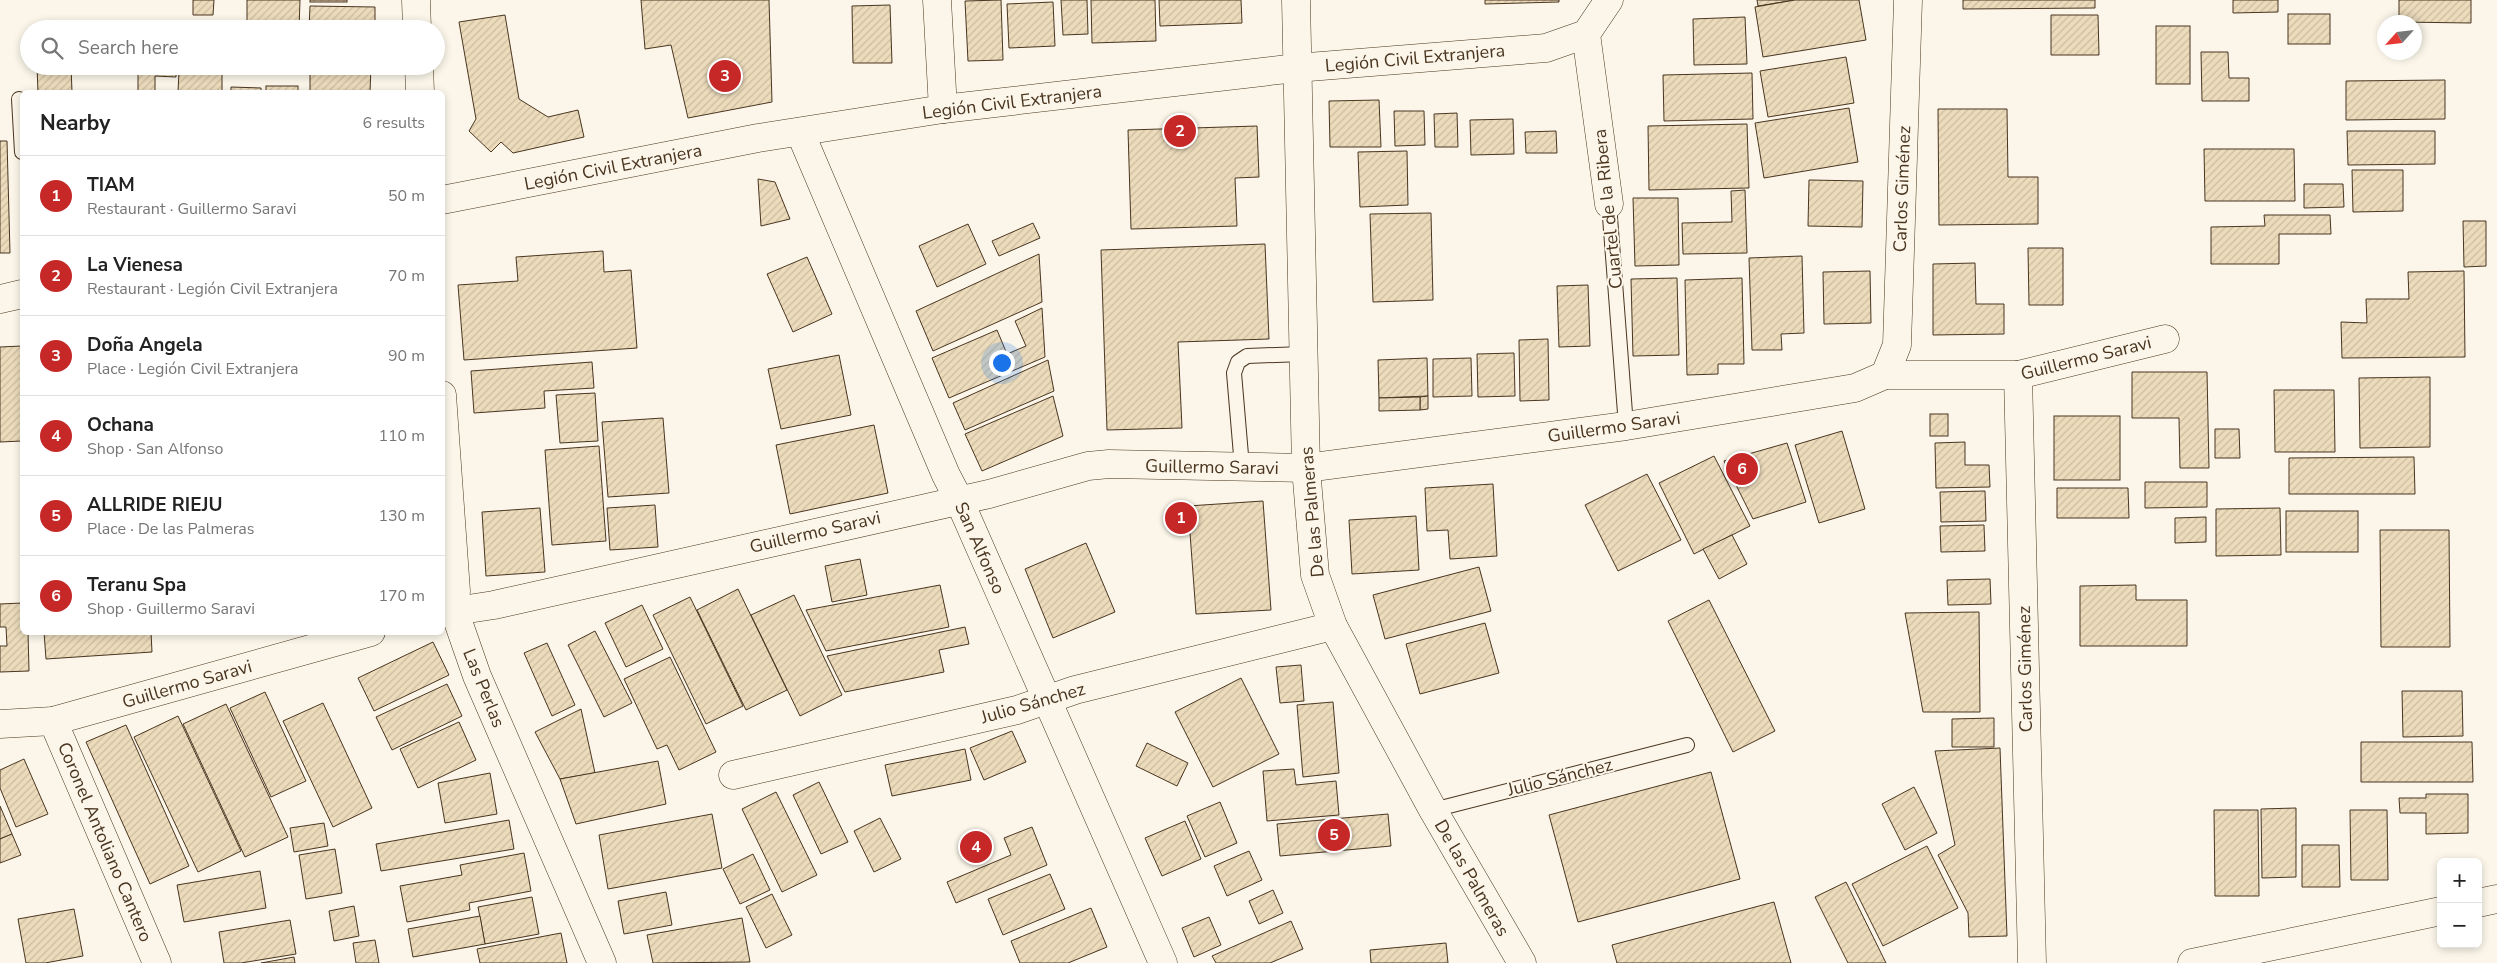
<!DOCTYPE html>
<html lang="en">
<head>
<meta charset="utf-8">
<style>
  :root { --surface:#fff; --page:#f2f2f2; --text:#222; --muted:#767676; --line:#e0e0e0; --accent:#c62828 }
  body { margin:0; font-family:"Nunito Sans",sans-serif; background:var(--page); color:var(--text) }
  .controls { position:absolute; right:15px; bottom:15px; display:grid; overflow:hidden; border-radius:8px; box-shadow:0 2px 8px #0003 }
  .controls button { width:45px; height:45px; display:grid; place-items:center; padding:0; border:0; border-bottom:1px solid var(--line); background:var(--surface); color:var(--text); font:25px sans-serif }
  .compass { position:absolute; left:2377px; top:15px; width:45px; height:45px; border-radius:50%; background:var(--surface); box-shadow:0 2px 8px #0003; rotate:243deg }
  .you { position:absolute; left:1001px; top:362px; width:18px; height:18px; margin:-12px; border:4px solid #fff; border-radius:50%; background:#1a73e8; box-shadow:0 0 0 8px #1a73e833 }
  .badge { display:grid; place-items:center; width:32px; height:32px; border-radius:50%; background:var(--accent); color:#fff; font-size:16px; font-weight:700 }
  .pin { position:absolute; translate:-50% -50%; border:2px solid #fff; box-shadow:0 1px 5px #0006 }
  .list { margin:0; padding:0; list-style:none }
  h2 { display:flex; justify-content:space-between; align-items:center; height:65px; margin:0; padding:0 20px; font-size:21px }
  h2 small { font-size:16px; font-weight:400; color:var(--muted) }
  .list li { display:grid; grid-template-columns:32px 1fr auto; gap:15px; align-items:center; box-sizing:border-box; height:80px; padding:0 20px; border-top:1px solid var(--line) }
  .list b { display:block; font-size:19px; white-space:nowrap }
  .list p { margin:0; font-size:16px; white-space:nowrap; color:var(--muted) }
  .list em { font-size:16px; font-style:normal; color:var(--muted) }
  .icon { flex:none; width:28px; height:28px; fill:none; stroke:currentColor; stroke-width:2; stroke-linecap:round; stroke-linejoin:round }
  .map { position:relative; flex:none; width:2497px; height:963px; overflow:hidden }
  .search { position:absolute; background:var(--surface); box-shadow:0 2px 8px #0003; left:20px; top:20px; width:425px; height:55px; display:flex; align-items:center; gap:12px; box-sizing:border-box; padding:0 18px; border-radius:28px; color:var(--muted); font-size:19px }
  .panel { position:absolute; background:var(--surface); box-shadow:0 2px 8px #0003; left:20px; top:90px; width:425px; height:545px; border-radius:8px }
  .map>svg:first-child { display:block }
  .building { fill:url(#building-hatch); stroke:#4a3520 }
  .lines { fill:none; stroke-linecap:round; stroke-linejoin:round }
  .service-casing { stroke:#4a3520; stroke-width:16 }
  .minor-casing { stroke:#4a3520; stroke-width:29 }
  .tertiary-casing { stroke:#4a3520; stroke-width:29 }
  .secondary-casing { stroke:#4a3520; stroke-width:29 }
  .service { stroke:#fbf6e9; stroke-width:14 }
  .minor { stroke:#fbf6e9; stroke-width:28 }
  .tertiary { stroke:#fbf6e9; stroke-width:28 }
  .secondary { stroke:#fbf6e9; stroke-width:28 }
  .labels { text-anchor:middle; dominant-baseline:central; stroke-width:4; stroke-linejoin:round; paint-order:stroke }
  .street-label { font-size:18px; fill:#4a3520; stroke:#fbf6e9 }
</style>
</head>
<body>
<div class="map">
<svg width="2497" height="963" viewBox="0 0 2497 963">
  <defs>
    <pattern id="building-hatch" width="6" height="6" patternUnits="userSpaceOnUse" patternTransform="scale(1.25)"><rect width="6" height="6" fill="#ecdcbc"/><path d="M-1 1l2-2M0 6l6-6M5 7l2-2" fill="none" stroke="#ccbda1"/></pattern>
  </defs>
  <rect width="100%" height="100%" fill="#fbf6e9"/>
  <g class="building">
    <polygon points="193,0 214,0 213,15 193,15"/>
    <polygon points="247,0 300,0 299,29 247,29"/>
    <rect x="310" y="0" width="37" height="2"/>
    <polygon points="641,0 769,0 772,102 688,118 671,45 645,49"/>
    <polygon points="1001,0 1003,60 968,61 965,1"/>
    <polygon points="1061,0 1087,0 1088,34 1063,35"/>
    <polygon points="1091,0 1155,0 1156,41 1092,43"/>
    <polygon points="1159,0 1241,0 1242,23 1160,26"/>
    <polygon points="1485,0 1559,0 1559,2 1485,4"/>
    <polygon points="1757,0 1795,0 1758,6"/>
    <polygon points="1795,0 1859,0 1866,40 1763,57 1755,7"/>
    <polygon points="1963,0 2095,0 2095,8 1963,9"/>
    <polygon points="2233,0 2278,0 2278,12 2233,13"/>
    <polygon points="2399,0 2471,0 2471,23 2399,22"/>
    <polygon points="1053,2 1055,46 1009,48 1007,4"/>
    <polygon points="890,5 892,63 853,63 852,6"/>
    <polygon points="310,6 375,7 375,29 309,29"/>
    <rect x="2288" y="14" width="42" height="30"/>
    <polygon points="505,15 519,99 548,117 578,110 584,137 513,153 501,142 491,152 469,131 476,119 459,22"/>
    <polygon points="2051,15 2098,15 2099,55 2051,55"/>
    <polygon points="1745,17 1747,64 1694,65 1693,19"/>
    <rect x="2156" y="26" width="34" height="58"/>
    <polygon points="2201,52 2228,52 2229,78 2249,78 2249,101 2202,101"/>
    <polygon points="1846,57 1854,103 1768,117 1760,71"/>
    <polygon points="37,66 71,66 72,92 38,92"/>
    <polygon points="138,66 176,66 176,77 155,76 155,92 138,92"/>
    <polygon points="246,66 299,66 299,68 246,67"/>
    <polygon points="310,66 371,66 370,92 310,92"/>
    <polygon points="179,72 222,73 222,92 178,92"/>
    <polygon points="1752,73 1753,119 1664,121 1663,75"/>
    <polygon points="2445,80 2445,119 2346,120 2346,81"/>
    <rect x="266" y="86" width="32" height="6"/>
    <polygon points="231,87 261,88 261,92 231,92"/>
    <polygon points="1379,100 1381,147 1330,147 1329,101"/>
    <polygon points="1849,108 1858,162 1764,178 1755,123"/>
    <polygon points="1938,109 2007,109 2008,177 2038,177 2038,224 1939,225"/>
    <polygon points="1394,111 1424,111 1425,145 1395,146"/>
    <polygon points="1457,113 1458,147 1435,147 1434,114"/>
    <polygon points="1513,119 1514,154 1471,155 1470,120"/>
    <polygon points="1747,124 1749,188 1649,190 1648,126"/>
    <polygon points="1257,126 1259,177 1235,178 1237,226 1131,229 1128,130"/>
    <polygon points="1556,131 1557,153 1526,153 1525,132"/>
    <polygon points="2347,131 2435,131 2435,164 2348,165"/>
    <polygon points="0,141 7,141 10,253 0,253"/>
    <polygon points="2204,149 2294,149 2295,201 2205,201"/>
    <polygon points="1407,151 1408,205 1360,207 1358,152"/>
    <polygon points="2352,170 2403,170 2403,211 2353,212"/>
    <polygon points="758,179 775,182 790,219 761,226"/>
    <polygon points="1809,180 1863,181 1862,227 1808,226"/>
    <polygon points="2304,184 2343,184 2344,207 2304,208"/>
    <polygon points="1745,190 1747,253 1683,254 1682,223 1732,222 1731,191"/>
    <polygon points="1633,198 1678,198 1679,265 1635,266"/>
    <polygon points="1431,213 1433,300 1373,302 1370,214"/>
    <polygon points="2264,215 2330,215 2331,234 2279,234 2279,264 2211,264 2211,227 2265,226"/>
    <polygon points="2463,221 2486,221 2486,266 2464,267"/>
    <polygon points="1033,223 1040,238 999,256 992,241"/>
    <polygon points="968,224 986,264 937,287 919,246"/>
    <polygon points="1265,244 1269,339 1178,342 1182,428 1107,430 1101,250"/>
    <polygon points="2028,248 2063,248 2063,305 2029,305"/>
    <polygon points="603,251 604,272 631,270 637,348 464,360 458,285 518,281 516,257"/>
    <polygon points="1039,254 1042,302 933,351 916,311"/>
    <polygon points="1802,256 1804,333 1781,334 1782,350 1752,350 1749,258"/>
    <polygon points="807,257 832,314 793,332 767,274"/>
    <polygon points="1975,263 1976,304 2004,304 2004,334 1933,335 1933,264"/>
    <polygon points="1870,271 1871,323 1824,324 1823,272"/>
    <polygon points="2464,271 2465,357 2342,358 2341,322 2367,323 2366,299 2409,299 2408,272"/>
    <polygon points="1677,278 1679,355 1633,356 1631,279"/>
    <polygon points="1742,278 1744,364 1718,364 1718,374 1687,375 1685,280"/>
    <polygon points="1588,285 1590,346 1559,347 1557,286"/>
    <polygon points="1042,308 1045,357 949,398 932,358 997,330 1007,354 1026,346 1015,321"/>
    <polygon points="1548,339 1549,400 1520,401 1519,340"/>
    <polygon points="22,346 22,441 0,442 0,347"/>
    <polygon points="1514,353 1515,396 1478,397 1477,354"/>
    <polygon points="839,355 851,415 781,429 768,369"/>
    <polygon points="1427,358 1428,396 1379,398 1378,360"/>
    <polygon points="1471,358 1472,396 1433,397 1433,359"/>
    <polygon points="1048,360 1054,391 965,430 953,403"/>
    <polygon points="592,362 594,388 544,391 545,408 474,413 471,371"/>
    <polygon points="2132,372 2207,372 2209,468 2180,468 2179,418 2132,418"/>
    <polygon points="2430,377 2430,447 2360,448 2359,378"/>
    <polygon points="2274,390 2334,390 2335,452 2275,452"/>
    <polygon points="595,393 598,441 560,443 556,395"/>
    <polygon points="1053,396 1063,436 982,471 965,434"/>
    <polygon points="1428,396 1428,409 1420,410 1420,397"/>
    <polygon points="1420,397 1420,410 1379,411 1379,398"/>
    <rect x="1930" y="414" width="18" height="22"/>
    <rect x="2054" y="416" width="66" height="64"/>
    <polygon points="663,418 669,493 608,497 602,422"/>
    <polygon points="874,425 888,493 790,514 776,445"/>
    <polygon points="2215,429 2239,429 2240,458 2215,458"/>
    <polygon points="1842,431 1865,509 1819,523 1795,445"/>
    <polygon points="1965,442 1965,465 1989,465 1990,487 1936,488 1935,443"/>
    <polygon points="1787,443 1806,502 1753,519 1724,461"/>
    <polygon points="599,446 606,541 552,545 545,450"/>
    <polygon points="1714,456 1750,526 1694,554 1659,483"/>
    <polygon points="2414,457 2415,494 2289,494 2289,458"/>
    <polygon points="1647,474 1681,540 1618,571 1585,505"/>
    <polygon points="2145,482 2207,482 2207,507 2145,508"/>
    <polygon points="1493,484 1497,556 1450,559 1448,530 1427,531 1425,488"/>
    <polygon points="2057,488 2128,488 2129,518 2057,518"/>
    <polygon points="1985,491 1986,521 1941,522 1940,492"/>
    <polygon points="1263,501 1271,610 1196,614 1188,506"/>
    <polygon points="655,505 658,547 610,550 607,508"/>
    <polygon points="540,508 545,572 486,576 482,512"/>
    <polygon points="2280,508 2281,555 2216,556 2216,509"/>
    <rect x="2286" y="511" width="72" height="41"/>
    <polygon points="1416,516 1419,570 1352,574 1349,520"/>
    <polygon points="2206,517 2206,542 2175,543 2175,518"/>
    <polygon points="1984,525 1985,551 1941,552 1940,526"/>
    <polygon points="2380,530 2449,530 2450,647 2381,647"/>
    <polygon points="1732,535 1747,564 1719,579 1703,549"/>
    <polygon points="1086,543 1115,612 1053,638 1025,569"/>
    <polygon points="860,559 867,595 832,602 825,566"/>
    <polygon points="1479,567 1491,611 1385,639 1373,595"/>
    <polygon points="1990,579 1991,604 1948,605 1947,580"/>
    <polygon points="940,585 949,627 826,651 806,610"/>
    <polygon points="2136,585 2136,600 2187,600 2187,646 2080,646 2080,586"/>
    <polygon points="738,589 787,690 746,710 697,610"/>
    <polygon points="794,595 842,695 800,716 751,615"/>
    <polygon points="690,597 743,706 706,724 653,615"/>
    <polygon points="1709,600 1775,731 1733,752 1668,621"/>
    <polygon points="22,603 22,632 28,632 29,671 0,672 0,646 7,646 6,627 0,627 0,604"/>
    <polygon points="642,605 663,649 626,667 605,623"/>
    <polygon points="1979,612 1980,712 1923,712 1905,613"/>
    <polygon points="1485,623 1499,673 1420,694 1406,644"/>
    <polygon points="965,627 969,644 939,650 944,672 845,692 827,656"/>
    <polygon points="595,631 632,703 604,717 568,645"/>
    <polygon points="44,632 151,632 152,652 46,659"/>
    <polygon points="433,642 449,675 374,711 358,678"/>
    <polygon points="547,643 575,705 552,716 524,653"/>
    <polygon points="670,657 716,752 679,770 667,745 657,749 624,679"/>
    <polygon points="1301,665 1304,701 1280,703 1276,667"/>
    <polygon points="1241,678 1279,754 1213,787 1175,712"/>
    <polygon points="447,684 462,716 392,750 376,717"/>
    <polygon points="2402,691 2462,691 2463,736 2403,737"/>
    <polygon points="265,692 306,781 271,797 230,708"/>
    <polygon points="1333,702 1339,773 1303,777 1297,705"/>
    <polygon points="323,703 372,808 333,827 283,721"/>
    <polygon points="226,704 288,837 245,857 183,724"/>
    <polygon points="581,709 595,773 560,779 535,732"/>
    <polygon points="178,716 241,851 198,872 134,737"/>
    <polygon points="1994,718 1994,747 1952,747 1952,719"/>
    <polygon points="459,722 476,760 418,788 400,749"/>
    <polygon points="126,725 189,866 150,884 86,742"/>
    <polygon points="1012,731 1026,762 984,780 970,748"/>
    <polygon points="2361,742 2472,742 2473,782 2361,782"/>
    <polygon points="1147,743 1188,763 1177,786 1136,766"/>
    <polygon points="2000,748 2007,936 1969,937 1968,913 1938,855 1955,845 1935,751"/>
    <polygon points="965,749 971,780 892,796 885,765"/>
    <polygon points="24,759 48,814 16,827 0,788 0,770"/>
    <polygon points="658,761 666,804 576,824 560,779"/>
    <polygon points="1294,769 1296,785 1336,781 1339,815 1267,821 1263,771"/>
    <polygon points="1711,772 1740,879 1578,922 1549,815"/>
    <polygon points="490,773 497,814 445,823 438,783"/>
    <polygon points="819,782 848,842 821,854 793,795"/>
    <polygon points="1914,787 1937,833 1905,850 1882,804"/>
    <polygon points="776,792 817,875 782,892 742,809"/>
    <polygon points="2426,794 2468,794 2468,833 2426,834 2426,813 2400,813 2399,798 2426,798"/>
    <polygon points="1220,802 1237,843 1205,857 1187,816"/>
    <polygon points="0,806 12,834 0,839"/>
    <polygon points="2296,808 2296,877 2262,878 2261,809"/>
    <polygon points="2214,810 2258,810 2259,896 2215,896"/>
    <polygon points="2350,810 2387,810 2388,880 2351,880"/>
    <polygon points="712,814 722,868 608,889 599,835"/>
    <polygon points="1388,814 1391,846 1280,856 1277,824"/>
    <polygon points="880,818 901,859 874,872 854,831"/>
    <polygon points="509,820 514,849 381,871 376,844"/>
    <polygon points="1185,821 1201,859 1162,876 1145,838"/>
    <polygon points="324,823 328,846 294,852 290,828"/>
    <polygon points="1032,827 1047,865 956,903 947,882 1011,855 1004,838"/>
    <polygon points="12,834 21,855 0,863 0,839"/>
    <polygon points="2302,845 2339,845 2340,887 2302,887"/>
    <polygon points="1927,846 1958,908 1883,946 1852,884"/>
    <polygon points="335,849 342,893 306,899 299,855"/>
    <polygon points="1249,851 1262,880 1227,896 1214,866"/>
    <polygon points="524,853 531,891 469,903 470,910 407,922 400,886 462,875 460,865"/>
    <polygon points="753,854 770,890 740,904 723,869"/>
    <polygon points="260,871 266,908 184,922 177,885"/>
    <polygon points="1050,874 1065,909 1003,935 988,899"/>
    <polygon points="1846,882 1886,963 1848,963 1815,897"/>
    <polygon points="1273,890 1283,913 1259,924 1249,901"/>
    <polygon points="666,892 672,925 624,934 618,901"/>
    <polygon points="772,894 792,935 766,948 746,907"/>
    <polygon points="532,897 539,934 485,944 478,907"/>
    <polygon points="1774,902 1791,963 1617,963 1612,945"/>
    <polygon points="354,906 359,936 334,941 329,911"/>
    <polygon points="1091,908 1107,947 1068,963 1020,963 1011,941"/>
    <polygon points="74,909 83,956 45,963 26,963 18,919"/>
    <polygon points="480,916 485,944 413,957 408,929"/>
    <polygon points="1209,917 1221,945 1194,957 1182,928"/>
    <polygon points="742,918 750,962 653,963 647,935"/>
    <polygon points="290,920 296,954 241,963 224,963 219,932"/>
    <polygon points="1291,921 1303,949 1270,963 1216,963 1212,956"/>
    <polygon points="561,933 567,963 480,963 477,949"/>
    <polygon points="375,940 379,963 356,963 353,943"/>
    <polygon points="1446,943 1448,963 1371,963 1370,950"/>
    <polygon points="294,957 295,963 261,963"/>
  </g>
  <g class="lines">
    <g class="service-casing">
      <g id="service">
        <polyline points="19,99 22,152"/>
        <polyline points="1609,204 1626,426"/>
        <polyline points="1242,467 1234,373 1238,362 1247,356 1303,354"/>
        <polyline points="1433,810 1687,745"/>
      </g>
    </g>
    <g class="minor-casing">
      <g id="minor">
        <polyline points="416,0 417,29"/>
        <polyline points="937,0 943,109"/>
        <polyline points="1609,0 1586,34 1609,204"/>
        <polyline points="419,66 420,92"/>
        <polyline points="1296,68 1546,48 1586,34"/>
        <polyline points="1885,375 1897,345 1908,0"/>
        <polyline points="2018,375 2032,963"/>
        <polyline points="1306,468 1626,426 1855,388 1885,375 2018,375 2165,339"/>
        <polyline points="53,721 157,963"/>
        <polyline points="733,775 1017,710 1075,690 1333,626"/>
        <polyline points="2478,903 2497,899"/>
        <polyline points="2192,963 2441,911"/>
      </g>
    </g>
    <g class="tertiary-casing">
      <g id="tertiary">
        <polyline points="800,132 946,475 959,500 1163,963"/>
        <polyline points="442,200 758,138 943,109 1296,68"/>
        <polyline points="0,299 22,294"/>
        <polyline points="442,395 456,591 454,610 477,676 602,963"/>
        <polyline points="442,613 494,605 989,494 1088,466 1109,464 1306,468"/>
        <polyline points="0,724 53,721 371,632"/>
      </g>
    </g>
    <g class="secondary-casing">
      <polyline id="secondary" points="1296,0 1306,468 1315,575 1333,626 1433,810 1522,963"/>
    </g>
    <use href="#service" class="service"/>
    <use href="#minor" class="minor"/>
    <use href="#tertiary" class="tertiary"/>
    <use href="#secondary" class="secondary"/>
  </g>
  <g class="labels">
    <g class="street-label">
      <text transform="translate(1415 58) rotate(-5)">Legión Civil Extranjera</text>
      <text transform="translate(1012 102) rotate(-7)">Legión Civil Extranjera</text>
      <text transform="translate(613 167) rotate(-11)">Legión Civil Extranjera</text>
      <text transform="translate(1902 189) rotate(-88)">Carlos Giménez</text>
      <text transform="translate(1608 209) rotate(-96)">Cuartel de la Ribera</text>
      <text transform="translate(2086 358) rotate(-14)">Guillermo Saravi</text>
      <text transform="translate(1614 427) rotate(-8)">Guillermo Saravi</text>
      <text transform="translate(1212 467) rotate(1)">Guillermo Saravi</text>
      <text transform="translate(1312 512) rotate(-95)">De las Palmeras</text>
      <text transform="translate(815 532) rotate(-13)">Guillermo Saravi</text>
      <text transform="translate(980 548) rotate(66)">San Alfonso</text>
      <text transform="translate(2025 669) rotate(-91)">Carlos Giménez</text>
      <text transform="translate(187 684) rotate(-16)">Guillermo Saravi</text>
      <text transform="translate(484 688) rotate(68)">Las Perlas</text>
      <text transform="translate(1033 703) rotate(-16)">Julio Sánchez</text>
      <text transform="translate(1560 777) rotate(-14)">Julio Sánchez</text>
      <text transform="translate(105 842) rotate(67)">Coronel Antoliano Cantero</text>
      <text transform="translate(1472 878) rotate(60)">De las Palmeras</text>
    </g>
  </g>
</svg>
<div class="controls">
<button>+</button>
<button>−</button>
</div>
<svg class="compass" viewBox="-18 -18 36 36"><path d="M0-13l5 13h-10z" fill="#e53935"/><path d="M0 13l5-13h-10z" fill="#767676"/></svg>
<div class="you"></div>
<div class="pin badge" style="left:1181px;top:518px">1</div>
<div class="pin badge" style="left:1180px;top:131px">2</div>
<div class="pin badge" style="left:725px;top:76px">3</div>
<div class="pin badge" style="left:976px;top:847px">4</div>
<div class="pin badge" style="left:1334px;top:835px">5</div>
<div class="pin badge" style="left:1742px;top:469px">6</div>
<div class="search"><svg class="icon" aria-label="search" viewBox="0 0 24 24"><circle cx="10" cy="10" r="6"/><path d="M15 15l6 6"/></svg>Search here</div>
<section class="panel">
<h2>Nearby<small>6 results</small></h2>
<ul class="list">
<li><span class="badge">1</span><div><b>TIAM</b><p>Restaurant · Guillermo Saravi</p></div><em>50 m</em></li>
<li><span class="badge">2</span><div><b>La Vienesa</b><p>Restaurant · Legión Civil Extranjera</p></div><em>70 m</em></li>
<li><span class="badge">3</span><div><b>Doña Angela</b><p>Place · Legión Civil Extranjera</p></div><em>90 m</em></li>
<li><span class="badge">4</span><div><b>Ochana</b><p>Shop · San Alfonso</p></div><em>110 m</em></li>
<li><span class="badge">5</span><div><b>ALLRIDE RIEJU</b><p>Place · De las Palmeras</p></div><em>130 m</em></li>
<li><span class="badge">6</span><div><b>Teranu Spa</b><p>Shop · Guillermo Saravi</p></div><em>170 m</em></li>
</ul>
</section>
</div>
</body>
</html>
